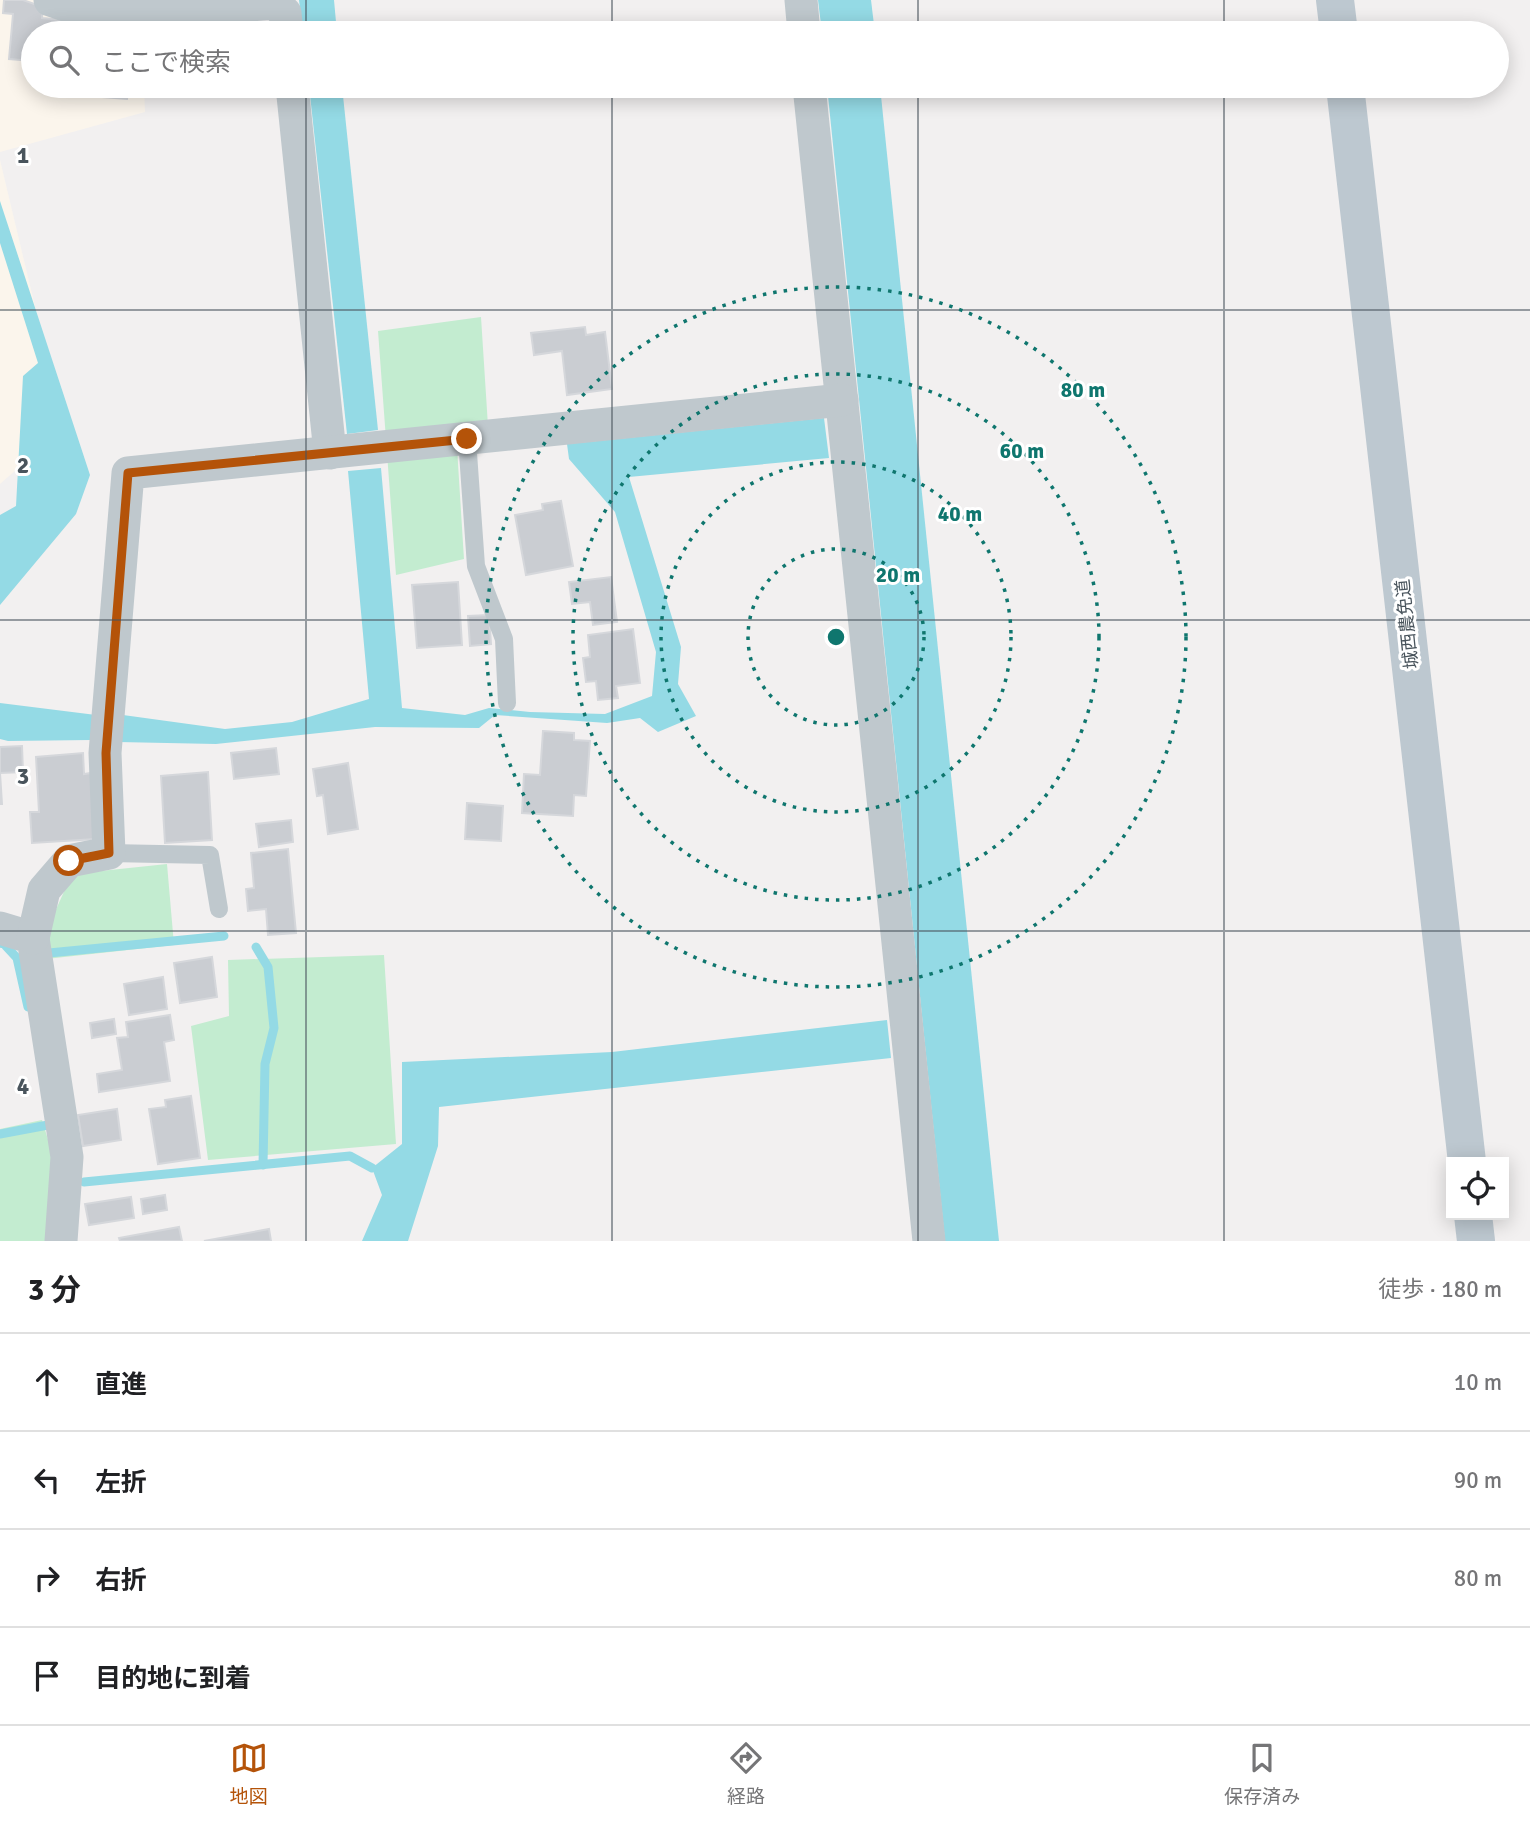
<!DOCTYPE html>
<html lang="ja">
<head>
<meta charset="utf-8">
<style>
  :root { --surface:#fff; --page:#f6f6f6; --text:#202124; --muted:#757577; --line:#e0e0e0; --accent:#b45309 }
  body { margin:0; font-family:Signika,"Noto Sans JP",sans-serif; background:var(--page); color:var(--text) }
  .controls { position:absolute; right:21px; bottom:21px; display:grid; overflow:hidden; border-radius:0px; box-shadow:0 4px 18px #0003 }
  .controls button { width:63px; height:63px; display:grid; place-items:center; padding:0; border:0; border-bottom:2px solid var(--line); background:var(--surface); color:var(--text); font:35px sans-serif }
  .stop { position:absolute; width:21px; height:21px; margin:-16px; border:5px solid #b45309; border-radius:50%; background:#fff }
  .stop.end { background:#b45309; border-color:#fff; box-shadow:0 2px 7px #0008 }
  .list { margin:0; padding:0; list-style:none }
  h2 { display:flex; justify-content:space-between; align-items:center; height:91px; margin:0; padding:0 28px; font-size:30px }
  h2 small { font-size:23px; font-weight:400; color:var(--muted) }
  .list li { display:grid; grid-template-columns:46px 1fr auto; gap:21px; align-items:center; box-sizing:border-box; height:98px; padding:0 28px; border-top:2px solid var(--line) }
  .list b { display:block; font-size:26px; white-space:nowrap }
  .list em { font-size:23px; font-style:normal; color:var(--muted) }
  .icon { flex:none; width:38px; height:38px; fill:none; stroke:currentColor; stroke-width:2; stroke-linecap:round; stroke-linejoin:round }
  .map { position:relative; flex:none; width:1530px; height:1241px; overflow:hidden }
  .search { position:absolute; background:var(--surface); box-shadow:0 4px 18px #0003; left:21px; right:21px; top:21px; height:77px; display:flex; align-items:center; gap:18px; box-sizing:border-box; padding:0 24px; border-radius:38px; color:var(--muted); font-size:26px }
  .sheet { height:483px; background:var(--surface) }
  nav { display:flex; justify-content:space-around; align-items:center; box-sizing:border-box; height:98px; border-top:2px solid var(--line); background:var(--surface); font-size:19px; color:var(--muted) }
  nav a { display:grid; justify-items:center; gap:4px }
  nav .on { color:var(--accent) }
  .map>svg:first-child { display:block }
  .commercial { fill:#fbf5ec }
  .green { fill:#c3ecd0 }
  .water { fill:#94dae5 }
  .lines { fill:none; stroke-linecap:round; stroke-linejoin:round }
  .stream { stroke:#94dae5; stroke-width:9 }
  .building { fill:#cacdd2; stroke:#d5d7db; stroke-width:2 }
  .lane { stroke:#bfc8cd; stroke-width:18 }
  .street { stroke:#bfc8cd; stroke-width:33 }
  .secondary { stroke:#bdc8d0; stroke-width:38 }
  .route { stroke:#b45309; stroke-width:9 }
  .grid { fill:none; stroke:#49545c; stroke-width:2; stroke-opacity:0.55 }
  .ring { fill:none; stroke:#0f766e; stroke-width:3.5; stroke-dasharray:3.5 7 }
  .labels { text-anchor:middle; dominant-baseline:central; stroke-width:6; stroke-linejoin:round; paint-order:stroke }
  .street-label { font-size:18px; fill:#49545c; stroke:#fff }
  .grid-label { font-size:23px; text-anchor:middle; font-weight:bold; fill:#49545c; stroke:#fff; stroke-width:6; stroke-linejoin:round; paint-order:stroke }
  .centre { fill:#0f766e; stroke:#fff; stroke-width:3.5 }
  .ring-label { font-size:21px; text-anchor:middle; font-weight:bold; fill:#0f766e; stroke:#fff; stroke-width:6; stroke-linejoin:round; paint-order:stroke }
</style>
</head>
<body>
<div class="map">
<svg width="1530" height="1241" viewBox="0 0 1530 1241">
  <rect width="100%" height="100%" fill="#f2f0f0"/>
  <g class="commercial">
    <polygon points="0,0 84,0 140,27 141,33 33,33 33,86 144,86 145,112 0,152"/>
    <polygon points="0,160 64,428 0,484"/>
  </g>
  <g class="green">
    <polygon points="481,317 488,426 456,432 464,559 396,575 378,331"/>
    <polygon points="167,864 174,945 46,959 43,938 72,874"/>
    <polygon points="384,955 396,1144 208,1160 191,1026 229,1016 228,960"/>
    <polygon points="42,1120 58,1172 47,1241 0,1241 0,1129"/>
  </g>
  <g class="water">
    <polygon points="299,0 334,0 337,33 303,33"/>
    <polygon points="818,0 871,0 875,33 822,33"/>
    <polygon points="309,86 342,86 378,430 347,434"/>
    <polygon points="827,86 880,86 999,1241 945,1241"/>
    <polygon points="0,201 90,475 76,514 0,605 0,515 16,506 23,376 38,363 0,243"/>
    <polygon points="824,418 829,458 629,477 681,647 678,684 696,716 658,732 640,718 607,723 495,715 479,728 375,727 216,744 118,742 123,715 225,729 292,722 369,699 348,471 381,468 402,708 465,715 489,708 530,712 605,714 652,696 656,652 615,512 569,459 567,444"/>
    <polygon points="0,703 96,715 91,740 8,741 0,739"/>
    <polygon points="887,1020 891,1058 439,1107 438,1146 408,1241 362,1241 382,1195 372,1168 402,1144 402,1062 612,1052"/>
  </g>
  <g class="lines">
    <g class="stream">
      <polyline points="0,943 4,944 17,958 28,1007"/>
      <polyline points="256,947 268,967 274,1028 265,1064 263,1165"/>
      <polyline points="49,953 224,936"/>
      <polyline points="0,1134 48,1125"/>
      <polyline points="84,1182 350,1156 372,1168"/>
    </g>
  </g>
  <g class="building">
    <polygon points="4,0 23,0 43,7 42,18 86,22 85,33 33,33 33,61 9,59 13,14 3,13"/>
    <polygon points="91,86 128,86 127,99 90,96"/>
    <polygon points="585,327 586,335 605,332 612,389 567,395 562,351 534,355 531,333"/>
    <polygon points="561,501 573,566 526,575 515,515 543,510 542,504"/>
    <polygon points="611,577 617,622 593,625 590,602 572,604 569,582"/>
    <polygon points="458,582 462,645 417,648 412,585"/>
    <polygon points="489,615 491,644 470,646 468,616"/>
    <polygon points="633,629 640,683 616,686 618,698 598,700 596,681 586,682 583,658 590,657 588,635"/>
    <polygon points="543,731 574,733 574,740 590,741 586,796 574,795 573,816 522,813 524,774 540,775"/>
    <polygon points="22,746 23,772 0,773 2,804 0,804 0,747"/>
    <polygon points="276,748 279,774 234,779 231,753"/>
    <polygon points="83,753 84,774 91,773 96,839 32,843 30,812 39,812 36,757"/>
    <polygon points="348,763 358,829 328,834 323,795 317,796 313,769"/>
    <polygon points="208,772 212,840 165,843 161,776"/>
    <polygon points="467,803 503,806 501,841 465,839"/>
    <polygon points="291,820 293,842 259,847 256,824"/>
    <polygon points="288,849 296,933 268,935 266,909 248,911 246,889 254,888 251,853"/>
    <polygon points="212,957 217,997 180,1003 174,963"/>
    <polygon points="163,977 167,1009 129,1015 124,984"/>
    <polygon points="170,1015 174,1040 164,1042 170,1081 99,1092 97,1074 122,1070 117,1038 128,1037 126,1022"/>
    <polygon points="114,1019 116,1034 92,1038 90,1023"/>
    <polygon points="191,1096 200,1158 158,1164 149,1109 166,1107 165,1100"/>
    <polygon points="117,1109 121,1140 83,1146 78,1115"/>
    <polygon points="165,1195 167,1210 143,1214 141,1199"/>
    <polygon points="131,1197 134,1218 89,1225 85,1204"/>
    <polygon points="179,1227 182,1241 120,1241 119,1238"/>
    <polygon points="269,1229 271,1241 204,1241"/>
  </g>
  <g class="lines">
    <g class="lane">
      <polyline points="467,439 476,566 504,639 507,703"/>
      <polyline points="109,853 210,855 219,909"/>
    </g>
    <g class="street">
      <polyline points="50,0 88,13 119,15 275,3 285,13 287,33"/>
      <polyline points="801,0 804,33"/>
      <polyline points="292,86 330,453"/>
      <polyline points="809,86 929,1241"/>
      <polyline points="0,928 33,938 67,1157 61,1241"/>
      <polyline points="33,938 44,890 69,861 109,853 105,753 128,473 842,400"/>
    </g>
    <g class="secondary">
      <polyline points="1335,0 1339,33"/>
      <polyline points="1345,86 1467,1162"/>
      <polyline points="1473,1215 1476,1241"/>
    </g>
  </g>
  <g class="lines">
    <polyline class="route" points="69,861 109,853 106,753 128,473 467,439"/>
  </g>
  <path class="grid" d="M 306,0 L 306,33M 612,0 L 612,33M 918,0 L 918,33M 1224,0 L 1224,33M 306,86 L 306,1241M 612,86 L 612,1241M 918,86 L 918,1241M 1224,86 L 1224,1241M 0,310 L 1530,310M 0,620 L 1530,620M 0,931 L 1530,931"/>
  <g class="ring">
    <circle cx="836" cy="637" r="88"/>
    <circle cx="836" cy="637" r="175"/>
    <circle cx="836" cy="637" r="263"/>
    <circle cx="836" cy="637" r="350"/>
  </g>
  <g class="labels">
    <g class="street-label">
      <text transform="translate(1407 624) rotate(-96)">城西農免道</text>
    </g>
  </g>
  <g class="grid-label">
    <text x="23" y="163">1</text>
    <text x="23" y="473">2</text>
    <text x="23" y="784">3</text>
    <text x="23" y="1094">4</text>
  </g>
  <circle cx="836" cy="637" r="10" class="centre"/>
  <g class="ring-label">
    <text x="1083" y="397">80 m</text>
    <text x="1022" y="458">60 m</text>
    <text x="960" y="521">40 m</text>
    <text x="898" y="582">20 m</text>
  </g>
</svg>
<div class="controls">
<button><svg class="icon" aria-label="locate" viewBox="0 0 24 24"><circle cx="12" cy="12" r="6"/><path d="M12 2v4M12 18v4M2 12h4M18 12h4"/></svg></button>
</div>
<div class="stop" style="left:69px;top:861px"></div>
<div class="stop end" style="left:467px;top:439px"></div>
<div class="search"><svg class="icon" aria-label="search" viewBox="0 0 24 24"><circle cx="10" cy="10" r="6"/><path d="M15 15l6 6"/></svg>ここで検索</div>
</div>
<section class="sheet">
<h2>3 分<small>徒歩 · 180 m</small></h2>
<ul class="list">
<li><svg class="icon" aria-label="ahead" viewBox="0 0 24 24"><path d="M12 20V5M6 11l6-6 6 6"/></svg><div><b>直進</b></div><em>10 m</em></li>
<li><svg class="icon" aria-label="left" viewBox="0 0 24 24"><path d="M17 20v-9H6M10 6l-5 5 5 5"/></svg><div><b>左折</b></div><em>90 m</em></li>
<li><svg class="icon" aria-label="right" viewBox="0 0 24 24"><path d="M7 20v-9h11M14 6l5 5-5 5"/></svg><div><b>右折</b></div><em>80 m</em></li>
<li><svg class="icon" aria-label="arrive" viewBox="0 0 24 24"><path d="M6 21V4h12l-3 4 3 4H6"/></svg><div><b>目的地に到着</b></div></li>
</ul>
</section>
<nav>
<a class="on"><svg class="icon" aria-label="map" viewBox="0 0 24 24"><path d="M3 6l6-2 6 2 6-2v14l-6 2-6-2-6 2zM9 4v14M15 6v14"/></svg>地図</a>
<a><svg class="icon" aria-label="directions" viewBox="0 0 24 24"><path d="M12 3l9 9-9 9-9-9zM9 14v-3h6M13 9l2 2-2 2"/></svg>経路</a>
<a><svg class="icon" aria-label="saved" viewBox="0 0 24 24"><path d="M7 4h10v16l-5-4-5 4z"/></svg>保存済み</a>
</nav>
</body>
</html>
